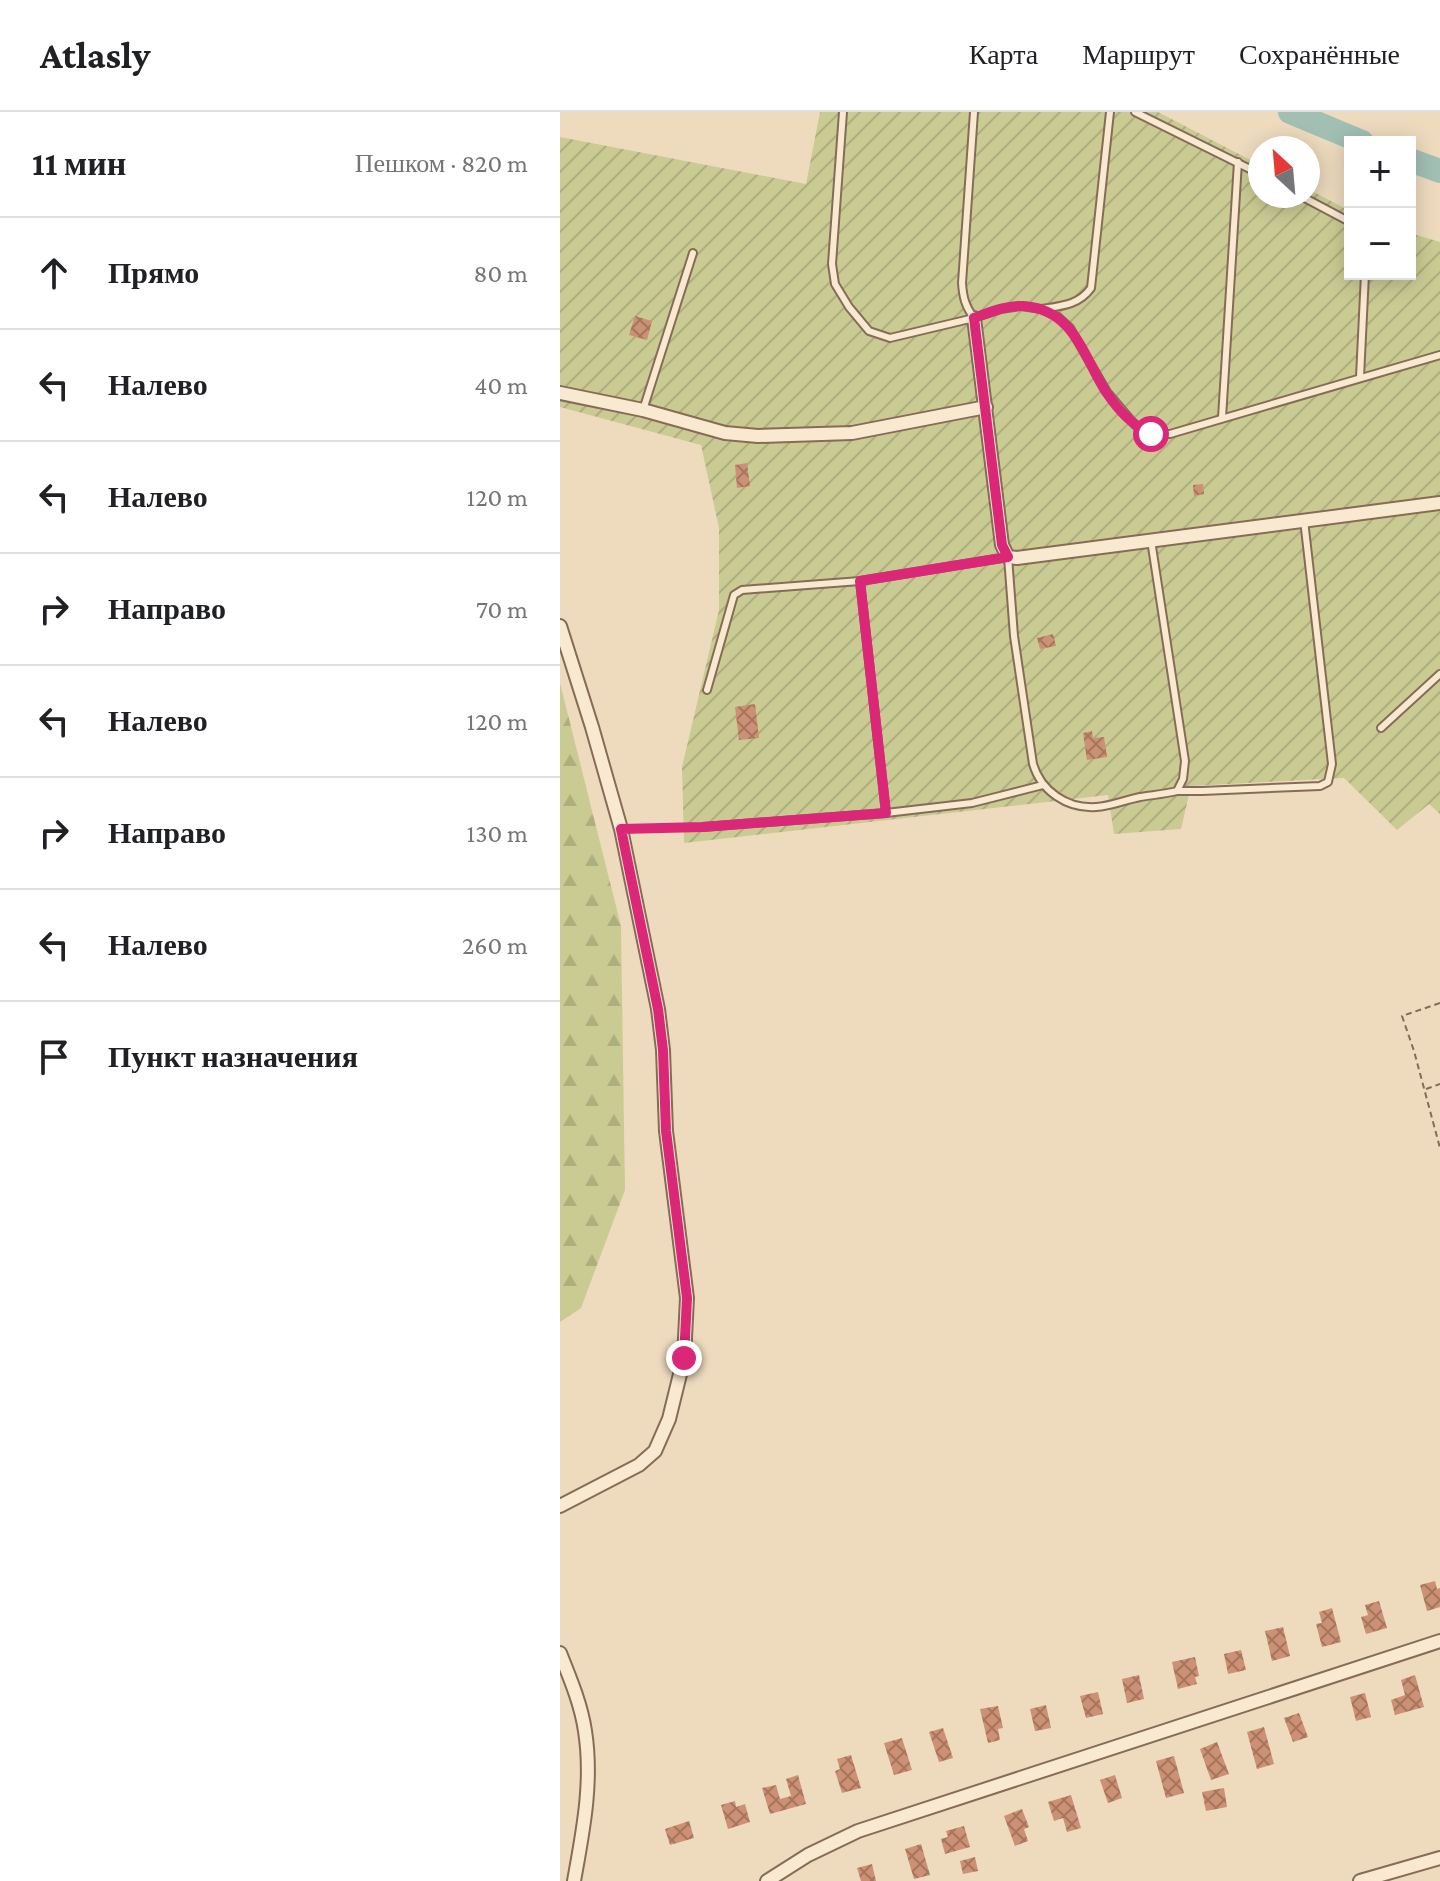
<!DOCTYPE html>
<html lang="ru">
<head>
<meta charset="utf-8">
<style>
  :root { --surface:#fff; --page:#f2f2f2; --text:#202124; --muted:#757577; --line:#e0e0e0 }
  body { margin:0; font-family:"Crimson Pro",serif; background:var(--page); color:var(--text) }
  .controls { position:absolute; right:24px; top:24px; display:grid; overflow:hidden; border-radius:0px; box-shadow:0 4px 20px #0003 }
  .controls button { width:72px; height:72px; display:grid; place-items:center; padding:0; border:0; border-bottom:2px solid var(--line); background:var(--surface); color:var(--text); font:40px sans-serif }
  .compass { position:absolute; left:688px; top:24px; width:72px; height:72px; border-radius:50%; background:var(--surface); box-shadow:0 4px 20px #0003; rotate:334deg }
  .stop { position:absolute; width:24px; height:24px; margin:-18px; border:6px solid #db2777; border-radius:50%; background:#fff }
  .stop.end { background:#db2777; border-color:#fff; box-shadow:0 2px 8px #0008 }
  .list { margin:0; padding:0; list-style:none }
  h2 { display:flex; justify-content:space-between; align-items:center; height:104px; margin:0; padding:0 32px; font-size:34px }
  h2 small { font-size:26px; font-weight:400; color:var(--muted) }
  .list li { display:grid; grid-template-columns:52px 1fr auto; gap:24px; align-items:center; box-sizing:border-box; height:112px; padding:0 32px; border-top:2px solid var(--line) }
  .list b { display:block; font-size:30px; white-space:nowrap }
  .list em { font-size:26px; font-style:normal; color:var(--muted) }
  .icon { flex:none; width:44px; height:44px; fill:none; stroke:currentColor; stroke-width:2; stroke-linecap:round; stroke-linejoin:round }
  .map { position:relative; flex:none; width:880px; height:1769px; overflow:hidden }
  header { display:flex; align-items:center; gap:48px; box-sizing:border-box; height:112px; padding:0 40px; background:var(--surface); border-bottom:2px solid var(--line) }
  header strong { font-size:38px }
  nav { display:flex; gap:44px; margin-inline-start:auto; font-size:28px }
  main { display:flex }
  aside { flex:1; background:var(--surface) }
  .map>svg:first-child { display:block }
  .forest { fill:url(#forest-firs) }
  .garden { fill:url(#garden-furrows) }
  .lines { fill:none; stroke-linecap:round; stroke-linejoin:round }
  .river { stroke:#a2bfb4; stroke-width:24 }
  .building { fill:url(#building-cross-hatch) }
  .service-casing { stroke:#866c57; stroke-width:10 }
  .minor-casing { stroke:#866c57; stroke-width:16 }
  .path { stroke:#866c57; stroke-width:2; stroke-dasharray:6 4; stroke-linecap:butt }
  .service { stroke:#f9e9d1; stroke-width:6 }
  .minor { stroke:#f9e9d1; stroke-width:12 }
  .route { stroke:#db2777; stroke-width:10 }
</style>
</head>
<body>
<header>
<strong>Atlasly</strong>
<nav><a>Карта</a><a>Маршрут</a><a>Сохранённые</a></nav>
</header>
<main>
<aside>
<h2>11 мин<small>Пешком · 820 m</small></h2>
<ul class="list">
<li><svg class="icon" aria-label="ahead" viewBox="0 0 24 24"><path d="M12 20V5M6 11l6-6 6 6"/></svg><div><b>Прямо</b></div><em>80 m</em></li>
<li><svg class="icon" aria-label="left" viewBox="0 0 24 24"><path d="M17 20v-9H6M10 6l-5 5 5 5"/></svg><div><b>Налево</b></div><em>40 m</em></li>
<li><svg class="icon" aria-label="left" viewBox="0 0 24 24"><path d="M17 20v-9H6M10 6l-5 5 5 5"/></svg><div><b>Налево</b></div><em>120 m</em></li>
<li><svg class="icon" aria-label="right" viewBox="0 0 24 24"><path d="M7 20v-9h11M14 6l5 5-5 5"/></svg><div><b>Направо</b></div><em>70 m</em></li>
<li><svg class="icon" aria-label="left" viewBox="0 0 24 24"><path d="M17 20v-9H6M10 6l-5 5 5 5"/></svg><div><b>Налево</b></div><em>120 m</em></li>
<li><svg class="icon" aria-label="right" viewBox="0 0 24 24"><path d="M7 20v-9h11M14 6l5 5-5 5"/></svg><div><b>Направо</b></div><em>130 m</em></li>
<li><svg class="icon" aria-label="left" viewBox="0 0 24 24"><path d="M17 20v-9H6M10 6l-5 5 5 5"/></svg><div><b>Налево</b></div><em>260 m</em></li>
<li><svg class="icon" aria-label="arrive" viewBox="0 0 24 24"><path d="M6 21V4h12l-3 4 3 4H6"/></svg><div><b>Пункт назначения</b></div></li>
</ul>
</aside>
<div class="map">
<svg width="880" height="1769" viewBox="0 0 880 1769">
  <defs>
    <pattern id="forest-firs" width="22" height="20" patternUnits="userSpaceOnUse" patternTransform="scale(2)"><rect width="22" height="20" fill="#cacb93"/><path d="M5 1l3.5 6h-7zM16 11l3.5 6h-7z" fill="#aeae7e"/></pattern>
    <pattern id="garden-furrows" width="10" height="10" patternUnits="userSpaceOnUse" patternTransform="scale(2)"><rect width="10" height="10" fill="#cacb93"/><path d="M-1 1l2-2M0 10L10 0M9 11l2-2" fill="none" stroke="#aeae7e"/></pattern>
    <pattern id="building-cross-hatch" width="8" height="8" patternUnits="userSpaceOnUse" patternTransform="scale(2)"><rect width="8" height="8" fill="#cc9074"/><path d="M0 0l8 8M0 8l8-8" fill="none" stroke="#a6755e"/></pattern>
  </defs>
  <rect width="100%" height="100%" fill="#eedbbe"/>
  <polygon class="forest" points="0,571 61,814 65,1078 21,1196 0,1210"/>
  <polygon class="garden" points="260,0 598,0 700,53 700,84 748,84 748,77 790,99 790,162 850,162 850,121 880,130 880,702 869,692 837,718 784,666 631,674 621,717 554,722 548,683 124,731 122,655 159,498 159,416 141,333 0,295 0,25 246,72"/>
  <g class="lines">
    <g class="river">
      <polyline points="730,0 802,30"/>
      <polyline points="850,48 880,59"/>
    </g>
  </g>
  <g class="building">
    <polygon points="75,204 92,209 87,228 69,223"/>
    <polygon points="187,351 190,374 177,376 175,353"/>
    <polygon points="643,372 644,382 634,384 633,373"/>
    <polygon points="493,522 496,534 480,537 477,526"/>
    <polygon points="195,592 199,626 179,628 175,595"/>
    <polygon points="532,619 533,626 544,625 547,645 527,648 523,621"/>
    <polygon points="875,1469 877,1477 880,1476 880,1495 867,1499 860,1473"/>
    <polygon points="819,1489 827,1516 806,1522 801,1505 808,1503 805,1493"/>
    <polygon points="772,1496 781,1530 762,1535 756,1512 762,1511 759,1500"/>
    <polygon points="723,1515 730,1544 712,1549 705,1519"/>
    <polygon points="681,1538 686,1558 668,1562 664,1542"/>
    <polygon points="635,1545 639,1564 635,1565 637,1572 618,1577 612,1550"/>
    <polygon points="579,1563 584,1587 567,1591 562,1567"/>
    <polygon points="855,1563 864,1595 835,1603 831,1588 845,1583 841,1568"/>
    <polygon points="538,1580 543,1602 526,1606 520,1584"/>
    <polygon points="805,1581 811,1605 796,1609 790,1585"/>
    <polygon points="486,1593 491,1616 475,1619 470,1597"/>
    <polygon points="438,1594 443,1616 438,1617 440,1628 428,1631 420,1597"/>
    <polygon points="739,1601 748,1625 733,1630 724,1606"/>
    <polygon points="704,1615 714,1652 697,1657 687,1620"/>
    <polygon points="383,1616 393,1646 379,1650 369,1620"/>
    <polygon points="342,1626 352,1658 334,1663 324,1631"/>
    <polygon points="657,1630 669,1662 651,1668 640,1637"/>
    <polygon points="291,1643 301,1676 282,1681 275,1659 280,1657 277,1647"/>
    <polygon points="614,1644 624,1681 606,1686 596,1649"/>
    <polygon points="238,1663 246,1692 210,1702 202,1676 216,1673 220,1687 231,1684 226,1667"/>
    <polygon points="555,1663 562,1686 548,1691 540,1668"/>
    <polygon points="664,1676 667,1695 646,1699 642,1680"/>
    <polygon points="511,1683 521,1716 507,1720 503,1706 494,1709 488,1690"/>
    <polygon points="175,1689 176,1695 185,1692 190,1710 168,1717 161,1693"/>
    <polygon points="462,1697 469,1715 464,1717 468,1729 455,1734 444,1704"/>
    <polygon points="129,1709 134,1726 110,1733 105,1717"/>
    <polygon points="404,1714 410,1735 385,1742 381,1727 388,1725 386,1719"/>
    <polygon points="361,1732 370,1763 354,1767 345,1737"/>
    <polygon points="415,1745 418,1759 403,1762 400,1749"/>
    <polygon points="312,1752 316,1769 301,1769 297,1756"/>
  </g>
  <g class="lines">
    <g class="service-casing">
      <g id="service">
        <polyline points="283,0 272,152 275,172 289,195 309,219 330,226 414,206 441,197 461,194 481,197 498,205 510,216 547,280 575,313 591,322 610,322 880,243"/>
        <polyline points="575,0 700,62"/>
        <polyline points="741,84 790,110"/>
        <path d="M 481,197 C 501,194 519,193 531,176 L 550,0"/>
        <path d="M 414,206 C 405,194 403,185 402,171 L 414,0"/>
        <polyline points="800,265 805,162"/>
        <polyline points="83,298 133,141"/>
        <polyline points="662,306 678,50"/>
        <polyline points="300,469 326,701"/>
        <path d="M 147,578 L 174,483 L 182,478 L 300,469 L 448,445 L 454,524 L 473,652 C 481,679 507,697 536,695 C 551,694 565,688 580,685 C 592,683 605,682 617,679 L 623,667 L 625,649 L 591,428"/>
        <polyline points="821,616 880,562"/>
        <polyline points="617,679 642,679 760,674 768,670 772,652 744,408"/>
        <polyline points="143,715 326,701 412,691 483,673"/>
      </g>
    </g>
    <g class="minor-casing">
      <g id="minor">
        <polyline points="414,206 442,433 448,445 457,446 880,391"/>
        <polyline points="0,281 83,298 165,321 198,324 292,321 426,295"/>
        <polyline points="0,514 32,615 61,717 98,897 103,938 106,1019 127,1186 124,1246 109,1307 95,1339 79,1353 0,1394"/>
        <path d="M 0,1541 C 10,1566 21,1592 25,1619 C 33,1670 23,1719 14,1769"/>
        <polyline points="207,1769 248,1743 298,1719 880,1529"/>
        <polyline points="800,1769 880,1746"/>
      </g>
    </g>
    <g class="path">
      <polyline points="76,717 134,715"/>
      <polyline points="880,891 842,904 854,939 880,1036"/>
      <polyline points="866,977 880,972"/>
    </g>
    <use href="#service" class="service"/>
    <use href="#minor" class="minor"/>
  </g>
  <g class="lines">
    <path class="route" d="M 124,1246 L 127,1186 L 106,1019 L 103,938 L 98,897 L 61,717 L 143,715 L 326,701 L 300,469 L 448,445 L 442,433 L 414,206 C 430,200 447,193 463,194 C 514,197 523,244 546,280 C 559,299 571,312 591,322"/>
  </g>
</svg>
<div class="controls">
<button>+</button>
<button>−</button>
</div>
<svg class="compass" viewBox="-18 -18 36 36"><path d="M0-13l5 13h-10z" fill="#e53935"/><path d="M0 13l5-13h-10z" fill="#757577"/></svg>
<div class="stop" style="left:591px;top:322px"></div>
<div class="stop end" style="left:124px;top:1246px"></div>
</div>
</main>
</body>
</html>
